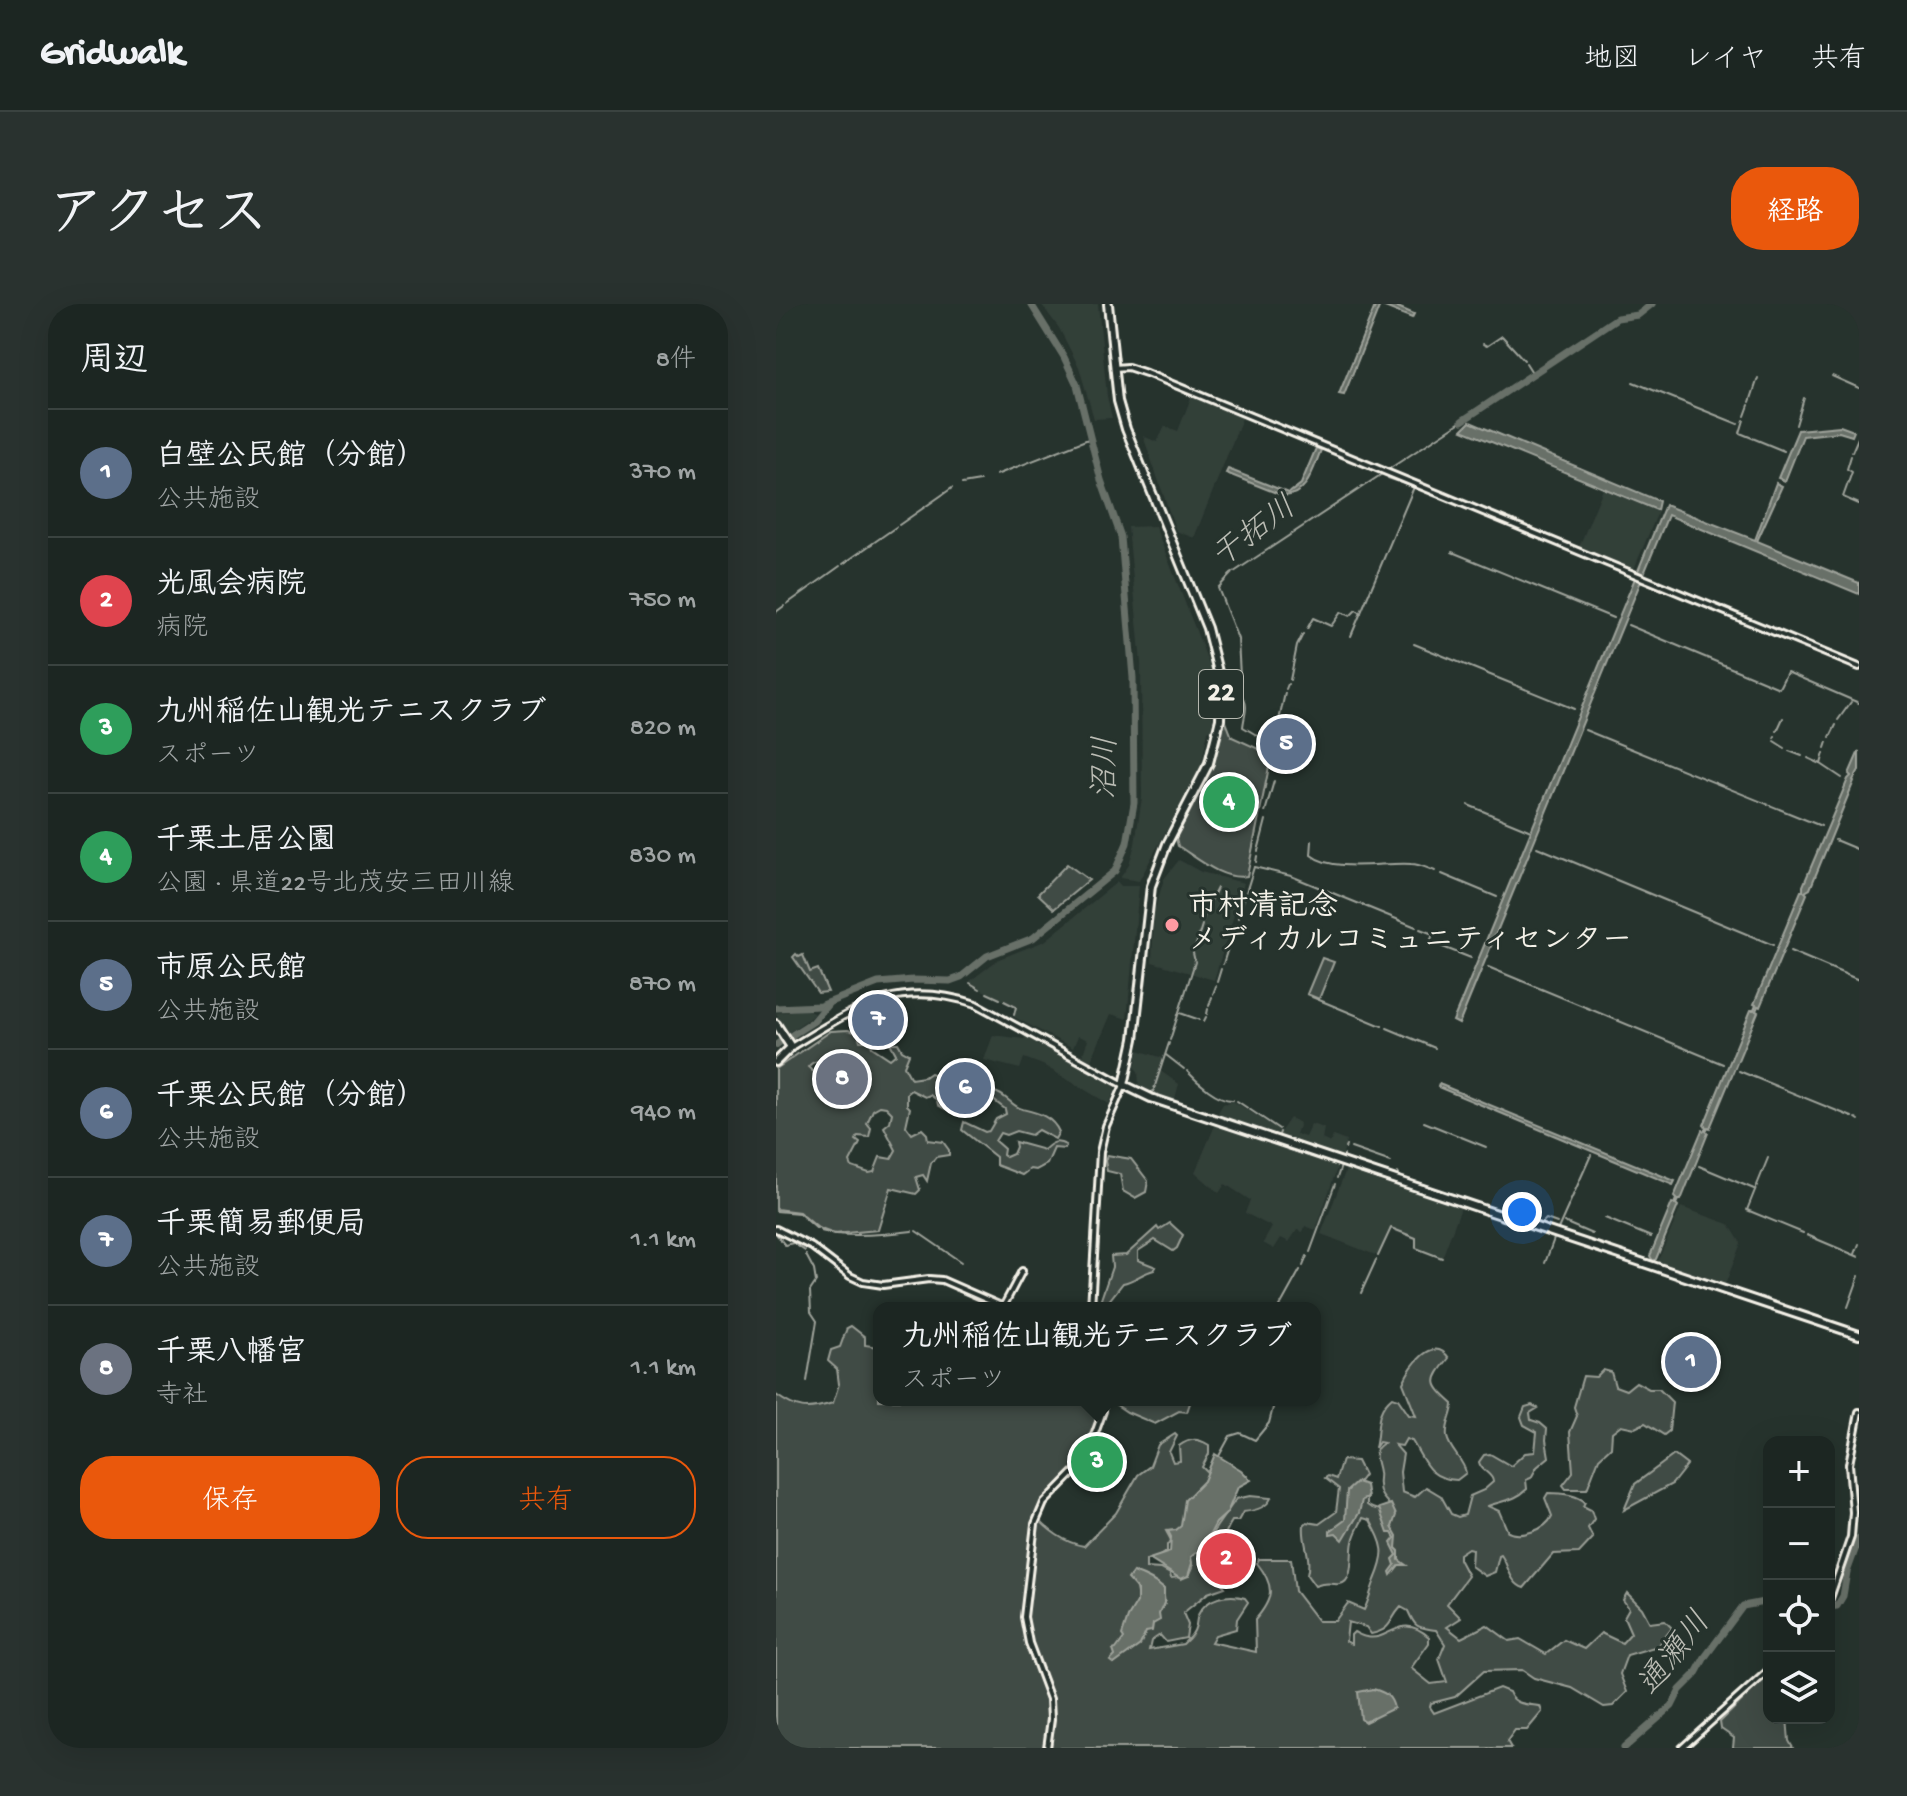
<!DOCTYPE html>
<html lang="ja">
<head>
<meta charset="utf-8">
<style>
  :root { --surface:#1c2622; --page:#29322f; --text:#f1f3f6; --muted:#a0a5a5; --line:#3a4340; --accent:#ea580c }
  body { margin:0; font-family:"Gochi Hand","Klee One",sans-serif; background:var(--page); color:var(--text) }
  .controls { position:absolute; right:24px; bottom:24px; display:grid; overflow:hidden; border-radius:16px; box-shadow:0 8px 32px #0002 }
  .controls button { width:72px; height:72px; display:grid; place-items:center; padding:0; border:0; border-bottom:2px solid var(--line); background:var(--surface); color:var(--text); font:40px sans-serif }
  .you { position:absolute; left:746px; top:908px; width:28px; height:28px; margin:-20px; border:6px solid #fff; border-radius:50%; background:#1a73e8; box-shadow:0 0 0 12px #1a73e833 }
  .badge { display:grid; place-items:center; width:52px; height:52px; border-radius:50%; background:var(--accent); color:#fff; font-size:26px; font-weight:700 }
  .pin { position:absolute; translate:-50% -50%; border:4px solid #fff; box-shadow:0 2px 8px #0006 }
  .popup { position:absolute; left:97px; top:998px; width:448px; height:104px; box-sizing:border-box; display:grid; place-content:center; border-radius:16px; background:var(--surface); filter:drop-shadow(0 2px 6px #0005); font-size:26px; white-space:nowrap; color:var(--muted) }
  .popup b { font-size:30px; color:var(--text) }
  .popup::after { content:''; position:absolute; left:50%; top:100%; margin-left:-16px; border:16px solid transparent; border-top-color:var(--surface) }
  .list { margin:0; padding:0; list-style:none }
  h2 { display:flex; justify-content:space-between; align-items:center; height:104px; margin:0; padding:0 32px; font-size:34px }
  h2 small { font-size:26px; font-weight:400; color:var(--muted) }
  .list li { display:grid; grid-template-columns:52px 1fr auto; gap:24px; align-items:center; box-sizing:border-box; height:128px; padding:0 32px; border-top:2px solid var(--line) }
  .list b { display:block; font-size:30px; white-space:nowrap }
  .list p { margin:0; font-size:26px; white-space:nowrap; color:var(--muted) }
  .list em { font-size:26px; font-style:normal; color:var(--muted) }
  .actions { display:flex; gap:16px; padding:24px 32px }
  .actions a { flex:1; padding:18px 0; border:2px solid var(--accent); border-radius:32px; text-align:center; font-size:28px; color:var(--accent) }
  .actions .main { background:var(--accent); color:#fff }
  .icon { flex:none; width:44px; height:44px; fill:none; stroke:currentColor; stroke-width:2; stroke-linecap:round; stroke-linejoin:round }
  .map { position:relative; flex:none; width:1083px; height:1444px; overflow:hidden; border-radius:32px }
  header { display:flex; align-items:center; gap:48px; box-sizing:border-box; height:112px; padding:0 40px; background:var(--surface); border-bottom:2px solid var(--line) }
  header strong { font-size:38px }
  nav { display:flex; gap:44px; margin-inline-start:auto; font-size:28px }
  .intro { display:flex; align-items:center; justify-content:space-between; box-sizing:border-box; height:192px; padding:0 48px }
  h1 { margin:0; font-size:56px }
  .button { padding:20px 36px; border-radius:32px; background:var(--accent); color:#fff; font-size:28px; font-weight:700 }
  main { display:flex; gap:48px; padding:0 48px }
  aside { flex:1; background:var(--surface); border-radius:32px; box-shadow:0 8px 32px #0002 }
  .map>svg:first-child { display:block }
  .built { fill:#333f39 }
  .green { fill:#414b45; stroke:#9a9e96; stroke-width:2; fill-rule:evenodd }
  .water { fill:#676f68; stroke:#9fa39b; stroke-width:2 }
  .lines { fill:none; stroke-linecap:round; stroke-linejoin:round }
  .stream { stroke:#9fa39b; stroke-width:2 }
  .river { stroke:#676f68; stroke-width:7 }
  .minor-casing { stroke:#f4f1e8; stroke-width:10 }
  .major-casing { stroke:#f4f1e8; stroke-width:12 }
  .minor { stroke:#26332d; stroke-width:4 }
  .major { stroke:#26332d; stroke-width:6 }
  .poi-dot { fill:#ff9aa2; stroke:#26332d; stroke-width:3 }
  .labels { text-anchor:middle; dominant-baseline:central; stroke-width:6; stroke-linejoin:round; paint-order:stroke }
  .shield { fill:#26332d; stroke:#b6b8b0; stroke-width:2 }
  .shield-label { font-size:28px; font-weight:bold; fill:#f4f1e8 }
  .poi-label { font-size:30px; font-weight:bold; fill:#f4f1e8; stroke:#26332d; text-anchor:start }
  .water-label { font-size:32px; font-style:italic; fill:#bcbdb5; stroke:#26332d }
</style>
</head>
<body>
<header>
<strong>Gridwalk</strong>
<nav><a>地図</a><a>レイヤ</a><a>共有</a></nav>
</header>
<div class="intro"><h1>アクセス</h1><a class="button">経路</a></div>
<main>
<aside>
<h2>周辺<small>8件</small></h2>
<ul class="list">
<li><span class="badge" style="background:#5c6f8a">1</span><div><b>白壁公民館（分館）</b><p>公共施設</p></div><em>370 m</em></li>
<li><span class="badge" style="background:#e0444e">2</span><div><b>光風会病院</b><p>病院</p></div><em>750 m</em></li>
<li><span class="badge" style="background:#2e9e5b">3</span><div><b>九州稲佐山観光テニスクラブ</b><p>スポーツ</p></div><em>820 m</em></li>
<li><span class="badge" style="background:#2e9e5b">4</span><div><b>千栗土居公園</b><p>公園 · 県道22号北茂安三田川線</p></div><em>830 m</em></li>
<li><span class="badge" style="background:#5c6f8a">5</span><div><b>市原公民館</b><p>公共施設</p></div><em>870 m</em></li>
<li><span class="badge" style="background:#5c6f8a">6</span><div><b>千栗公民館（分館）</b><p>公共施設</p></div><em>940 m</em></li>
<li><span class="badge" style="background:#5c6f8a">7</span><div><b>千栗簡易郵便局</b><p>公共施設</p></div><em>1.1 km</em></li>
<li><span class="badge" style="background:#6b7280">8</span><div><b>千栗八幡宮</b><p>寺社</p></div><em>1.1 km</em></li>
</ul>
<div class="actions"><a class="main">保存</a><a>共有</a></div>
</aside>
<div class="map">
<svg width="1083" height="1444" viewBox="0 0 1083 1444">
  <rect width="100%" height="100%" fill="#26332d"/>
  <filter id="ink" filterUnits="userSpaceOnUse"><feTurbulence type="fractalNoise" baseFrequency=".0125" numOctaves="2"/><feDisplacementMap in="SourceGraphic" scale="16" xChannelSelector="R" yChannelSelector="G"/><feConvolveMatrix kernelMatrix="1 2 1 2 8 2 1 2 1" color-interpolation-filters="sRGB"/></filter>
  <g filter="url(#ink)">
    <g class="built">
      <polygon points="265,0 322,0 331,92 336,114 318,115 303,63 283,24"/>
      <polygon points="416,91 467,112 418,234 400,227 367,132 381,138 389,122 402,127"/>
      <polygon points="827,185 882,208 858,265 803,243"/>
      <polygon points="379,222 435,365 438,391 436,425 432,427 425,462 363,577 344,574 353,561 359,540 366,493 365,359 352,223"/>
      <polygon points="403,556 425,568 468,579 438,676 376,658 378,608 388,575"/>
      <polygon points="341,578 344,582 363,582 351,715 335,710 315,757 306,752 312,736 302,732 297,744 238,713 241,703 196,681 194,677 223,655 269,637"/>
      <polygon points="30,705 39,710 12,729 0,709"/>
      <polygon points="217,731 248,735 250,732 338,781 339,787 333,800 267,761 248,754 244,765 208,756"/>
      <polygon points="362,746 387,754 383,766 403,780 398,798 374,789 363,781 362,767 359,764"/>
      <polygon points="457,797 505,827 514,814 524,819 520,830 529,833 535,820 548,824 546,835 554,839 557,832 570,837 566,854 440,812 447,800"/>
      <polygon points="440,819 562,861 540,926 529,922 527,928 521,926 513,938 505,934 498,945 487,939 496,923 469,909 474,896 449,880 443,889 419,868"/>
      <polygon points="571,863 686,901 666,954 638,944 640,936 613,925 602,952 545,930"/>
      <polygon points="905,903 953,920 965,939 949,981 881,959"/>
    </g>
    <g class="green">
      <path d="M 449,415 L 456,433 L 485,446 L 495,453 L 471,572 C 447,577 421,554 402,542 L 400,534 C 420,495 442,458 449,415 Z"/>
      <polygon points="291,560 313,576 278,605 262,590"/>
      <polygon points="20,650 23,653 27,651 34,668 42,665 52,688 42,689 17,653"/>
      <polygon points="546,654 558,658 543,695 531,690"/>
      <path d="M 72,726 L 82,729 L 84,737 L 94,737 L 96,743 L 114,755 L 120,750 L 114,739 L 122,739 L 126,746 L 133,750 L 128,762 L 135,775 L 148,773 L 154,769 L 163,772 L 169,767 L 177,769 L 172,786 L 182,796 L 180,807 L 175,808 L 162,801 L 161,796 L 154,791 L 149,793 L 135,786 L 131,789 L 131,801 L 134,804 L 130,822 L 136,830 L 146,825 L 151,830 L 152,836 L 167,838 L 173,846 L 173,851 L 160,853 L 155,859 L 151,877 L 147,871 L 140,873 L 144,886 L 140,890 L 115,884 L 102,926 L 58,930 L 42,924 L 23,908 L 0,905 L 0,765 L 55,727 ZM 73,753 L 72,763 L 81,764 L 83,767 L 78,778 L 71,782 L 58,779 L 60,771 L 54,769 L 46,776 L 32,763 C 40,753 46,759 55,760 L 60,756 ZM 104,802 L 110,803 L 116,809 L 114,818 L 108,823 L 120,846 L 115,855 L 104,853 L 98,868 L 93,869 L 76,863 L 74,858 L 84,839 L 80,836 L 82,832 L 93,833 L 95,824 L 91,819 L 97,806 Z"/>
      <path d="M 218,788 C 230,790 235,802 246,805 C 262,809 276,812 283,828 L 279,835 L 262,826 L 255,831 L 240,827 L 230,831 L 224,829 L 219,837 L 228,845 L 227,851 L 230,853 L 237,850 L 240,843 L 239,838 L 268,846 C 276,838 280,836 290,841 L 289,845 L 278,844 L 271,860 L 260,866 L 254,865 L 246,871 L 220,861 L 220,853 L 186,826 L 188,818 L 209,828 L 213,827 L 220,815 L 230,810 L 229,805 L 216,795 Z"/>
      <polygon points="331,851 355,855 372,877 370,888 359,894 347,887 344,870 331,867 329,857"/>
      <path d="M 394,919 L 407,931 L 401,944 L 397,947 L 379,936 L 362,947 L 362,956 L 380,963 L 378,966 C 366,969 358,977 347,979 L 332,998 L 333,1004 L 322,1004 L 336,963 L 335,952 L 350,951 L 381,923 L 383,926 Z"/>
      <path d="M 75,1022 L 89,1033 L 89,1041 L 103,1043 L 103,1096 L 316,1096 L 321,1099 L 324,1108 L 306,1156 L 264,1202 L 259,1211 C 271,1226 289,1239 308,1242 L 340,1209 L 362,1171 L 374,1162 L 382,1141 L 399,1130 L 401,1132 L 393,1148 L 397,1158 L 404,1157 L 403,1142 C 414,1134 421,1134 433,1141 L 433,1150 L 426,1163 L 432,1169 L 404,1226 L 390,1227 L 396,1238 L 391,1241 L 391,1247 L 377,1256 L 370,1256 L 370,1264 L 385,1265 L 394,1270 L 395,1274 L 413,1272 L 417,1263 L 414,1253 L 419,1247 L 428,1244 C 437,1225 448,1213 460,1195 L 474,1192 L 495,1194 C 491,1204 477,1207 467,1208 L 462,1217 L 456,1217 L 453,1222 L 433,1264 L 449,1283 L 432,1289 L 407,1309 L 412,1321 L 410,1334 L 390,1338 L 384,1331 L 375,1337 L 373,1346 L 407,1340 C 411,1336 418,1330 419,1324 C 421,1320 420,1315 422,1311 C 430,1293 453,1289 469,1294 L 472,1298 L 461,1315 L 460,1325 L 439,1331 L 435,1338 L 480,1348 L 479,1316 C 497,1295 500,1283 481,1259 L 483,1255 L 515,1255 L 519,1287 L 542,1317 L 559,1317 L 572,1299 L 588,1306 C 593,1296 595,1286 599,1276 C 611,1248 608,1242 594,1216 L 587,1214 C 584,1221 578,1230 577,1238 C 574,1248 579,1278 564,1280 C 553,1281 554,1277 539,1282 L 531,1271 C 536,1252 526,1239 528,1221 L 531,1218 L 543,1220 L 560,1208 L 563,1185 L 549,1174 L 552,1172 L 560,1175 L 566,1156 L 581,1157 L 588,1171 L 582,1179 L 565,1233 L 586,1193 L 591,1194 L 591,1201 C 599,1207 607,1206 616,1204 C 610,1196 603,1192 603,1181 C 602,1177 604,1172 603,1168 C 601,1155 594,1147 608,1139 L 603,1138 L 599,1144 C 604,1124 598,1108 616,1093 L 622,1095 L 633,1111 L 640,1112 L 627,1079 C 634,1063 656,1030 673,1054 C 654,1078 654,1079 677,1100 C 677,1111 669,1121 671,1133 C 674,1147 688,1156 690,1169 L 681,1176 C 652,1175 649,1158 636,1137 L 630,1135 L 626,1142 L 619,1141 L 627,1150 L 624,1168 L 626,1188 L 639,1193 L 650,1183 L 665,1192 L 675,1210 L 682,1213 L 689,1211 L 694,1192 L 708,1186 L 717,1178 C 717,1169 705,1168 703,1158 L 708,1151 L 714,1150 L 735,1162 L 749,1149 L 759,1148 L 761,1128 L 748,1121 L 745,1113 L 749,1103 L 756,1101 L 762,1104 L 754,1109 L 755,1116 L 764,1119 L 771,1125 L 770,1136 L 773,1153 L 761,1163 L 755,1174 L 750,1176 L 751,1185 C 739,1197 727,1196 712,1202 L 723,1207 L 732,1228 C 745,1234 770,1226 776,1212 L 769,1194 L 772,1189 C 784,1189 800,1190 809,1198 L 807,1202 L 815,1206 L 818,1215 L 812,1224 L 817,1234 L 803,1249 L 777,1250 L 748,1284 C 734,1280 733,1262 725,1251 L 723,1252 L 719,1268 L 709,1272 L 695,1262 L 696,1245 L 692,1244 L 683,1250 L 683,1255 L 692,1272 L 671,1300 L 685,1314 L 671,1323 L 685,1334 L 711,1321 L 733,1337 L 744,1335 L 770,1350 L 788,1336 L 808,1345 L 825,1329 L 846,1339 L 855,1329 L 848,1313 L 853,1304 L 847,1296 L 851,1289 L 866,1304 L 874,1319 L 889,1317 L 896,1324 L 882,1342 L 851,1351 L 844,1370 L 851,1388 L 837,1402 L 828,1403 L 796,1384 L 758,1374 L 746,1366 L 708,1367 L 679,1393 L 655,1399 L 654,1403 L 658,1409 L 723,1384 L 733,1388 C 738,1401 750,1400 764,1402 L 766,1408 L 751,1426 L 739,1426 L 731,1437 L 735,1444 L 0,1444 L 0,1091 C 21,1106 30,1107 57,1099 L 63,1080 L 61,1065 L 52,1057 L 55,1046 L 64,1043 L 71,1024 ZM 357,1278 L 387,1284 L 389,1300 L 369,1328 L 340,1352 C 350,1332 370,1298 357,1278 ZM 625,1303 L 632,1307 C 640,1325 641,1323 660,1326 L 669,1340 L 663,1355 L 671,1378 L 655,1380 L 635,1364 L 653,1339 L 653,1333 C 624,1307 614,1338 591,1333 C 586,1333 582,1330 578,1328 L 575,1331 L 575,1340 L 570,1337 L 572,1318 L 590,1323 L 595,1330 C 617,1325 612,1317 625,1303 Z"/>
      <polygon points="827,1066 835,1068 839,1082 850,1086 860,1078 873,1085 883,1085 896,1098 893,1127 888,1131 869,1119 859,1124 845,1121 836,1128 835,1143 823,1154 811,1185 790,1185 787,1181 797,1168 794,1128 801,1112 798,1103 807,1072 820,1073"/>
      <polygon points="333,1096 415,1096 411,1108 403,1107 379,1120 351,1108"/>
      <polygon points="898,1151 911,1161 896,1180 848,1206 859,1180"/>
      <polygon points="989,1374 993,1374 993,1414 1011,1414 1013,1437 1017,1444 957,1444 958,1434 945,1425 944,1418"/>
    </g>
    <g class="water">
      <polygon points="600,0 615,0 638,10 636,14 604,1 568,91 563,90"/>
      <polygon points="694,118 883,197 881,206 686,126"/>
      <polygon points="1064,122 1078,127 1076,132 1063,128 1027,132 1009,177 1002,174 1022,126"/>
      <path d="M 540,144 L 545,146 C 537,165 532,191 508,192 L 450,169 L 452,165 L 513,189 L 525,180 Z"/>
      <polygon points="1000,179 1006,182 981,237 1083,279 1083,290 892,211 683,720 677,717 889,201 979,236"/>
      <polygon points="1083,447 1083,466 1077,476 1078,477 1034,585 1029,588 1031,590 984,703 982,702 980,707 982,708 934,824 932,823 930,827 932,829 905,896 902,896 900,900 902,902 880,955 877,957 874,952 896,899 898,900 900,895 898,893 926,826 928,827 930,823 928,821 975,706 978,706 980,701 978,700 1025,587 1027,587 1027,582 1072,475 1075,472 1073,470"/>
      <polygon points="663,780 899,877 897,881 662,783"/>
      <polygon points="439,1150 465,1166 475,1176 462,1183 451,1209 440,1219 427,1243 415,1253 416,1259 412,1272 405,1275 373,1255 394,1248 395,1233 392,1227 400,1226 405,1222 409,1196 428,1177"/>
      <polygon points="581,1178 590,1181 592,1194 586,1196 583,1209 567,1236 560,1229 554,1230 554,1227 569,1216 571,1187"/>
      <polygon points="615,1200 620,1211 616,1223 621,1232 620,1244 623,1247 623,1256 630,1261 623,1261 615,1271 614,1268 619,1261 617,1255 621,1251 615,1239 619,1234 616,1229 612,1229 603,1204"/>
      <path d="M 357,1268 C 369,1272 378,1276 388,1285 L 388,1299 L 383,1310 L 384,1316 L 377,1320 L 376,1327 L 370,1328 L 364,1341 L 338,1360 L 334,1357 L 339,1352 L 337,1346 L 340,1345 L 348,1334 L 346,1331 L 352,1313 L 361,1298 L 361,1285 L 352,1275 Z"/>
      <path d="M 597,1385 C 608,1388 615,1391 618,1404 L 589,1418 L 585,1415 L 582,1388 Z"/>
    </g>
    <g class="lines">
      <g class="stream">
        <polyline points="707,40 711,42 726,32 748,56"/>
        <polyline points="750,59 757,70"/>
        <polyline points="1056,72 1083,84"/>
        <polyline points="857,78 962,120"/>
        <polyline points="974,98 982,74"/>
        <polyline points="969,112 973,101"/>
        <polyline points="968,116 964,129 1008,147"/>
        <polyline points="1020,121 1028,94"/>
        <polyline points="1076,148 1082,134"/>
        <polyline points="1075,152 1071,165 1076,168 1067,193 1083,200"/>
        <polyline points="613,165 686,117"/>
        <polyline points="220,171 315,134"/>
        <polyline points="186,180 204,177"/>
        <polyline points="123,221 176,184"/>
        <polyline points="676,248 837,314"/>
        <polyline points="67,260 120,223"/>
        <polyline points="11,300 64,262"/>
        <polyline points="0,308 8,302"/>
        <polyline points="852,321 1003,384 1011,368 1083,399"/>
        <polyline points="531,325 537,314 555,322 565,308 574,312 580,306 585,309"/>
        <polyline points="575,332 638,183 612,174"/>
        <polyline points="638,340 798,405"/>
        <polyline points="514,376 521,342 527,330"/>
        <polyline points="510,385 512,380"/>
        <polyline points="1062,416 1075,398"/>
        <polyline points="809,426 1045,522"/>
        <polyline points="1001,427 1007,414"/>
        <polyline points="500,430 509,389"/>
        <polyline points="1054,433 1060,421"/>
        <polyline points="998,434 999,432"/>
        <polyline points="998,437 1009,444"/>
        <path d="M 494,439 L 467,423 C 468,411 474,401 465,391 L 462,335 L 442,284 L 455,270 L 606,170"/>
        <polyline points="1049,444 1051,438"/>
        <polyline points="1013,447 1026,452"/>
        <polyline points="1048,449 1045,460 1066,474"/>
        <polyline points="1032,454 1045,460"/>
        <polyline points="692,501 755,527"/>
        <polyline points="489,508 498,477"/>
        <polyline points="1059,536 1083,546"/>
        <path d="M 536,537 L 535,551 C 557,569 608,558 635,560 C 643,560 651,564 659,567"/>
        <polyline points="761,543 997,641"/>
        <polyline points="482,547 490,516"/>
        <polyline points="480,558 481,552"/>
        <polyline points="666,570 721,593"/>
        <polyline points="433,600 441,584"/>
        <polyline points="462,614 478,563 515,572 640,623"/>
        <polyline points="427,616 430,604"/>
        <polyline points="644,625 657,630 654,638 695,654"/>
        <polyline points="419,644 426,621"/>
        <polyline points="1014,647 1083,676"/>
        <polyline points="447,660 459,621"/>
        <polyline points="712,663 947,760"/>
        <polyline points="441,678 445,665"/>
        <polyline points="194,679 204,685"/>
        <polyline points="211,689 224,695"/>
        <polyline points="437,690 440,682"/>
        <polyline points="536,693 606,722"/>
        <polyline points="228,697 240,703 238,711"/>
        <polyline points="433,702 436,693"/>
        <polyline points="404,709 424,716"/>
        <polyline points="431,710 432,705"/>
        <polyline points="428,717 430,713"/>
        <polyline points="611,724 659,744"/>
        <polyline points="394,736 419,658 417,649"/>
        <polyline points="390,751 408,765"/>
        <path d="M 411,767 C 421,778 442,797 457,796"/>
        <polyline points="963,767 1076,813"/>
        <polyline points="377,788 393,739"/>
        <polyline points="461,797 503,825"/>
        <polyline points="1080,814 1083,816"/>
        <polyline points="648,818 710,843"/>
        <polyline points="503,831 504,828"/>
        <polyline points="569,844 570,842"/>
        <polyline points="575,844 615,858"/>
        <polyline points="568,853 568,851"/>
        <polyline points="992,854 971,906 1027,929"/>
        <polyline points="923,862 978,885"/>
        <polyline points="622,869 624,873"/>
        <polyline points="561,874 565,862"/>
        <polyline points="0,907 23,909 41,925"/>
        <polyline points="829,914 875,933"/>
        <polyline points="751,915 755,917"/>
        <polyline points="762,918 765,920 770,915 781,919"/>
        <polyline points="788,918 816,930"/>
        <polyline points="782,925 815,851"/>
        <path d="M 45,927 C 68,934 111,930 136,927"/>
        <polyline points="140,927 185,958"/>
        <polyline points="1,931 9,941 17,939 29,947"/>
        <polyline points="1031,931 1083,953"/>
        <polyline points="534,948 559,880"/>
        <polyline points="1079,950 1083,940"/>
        <polyline points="30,951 38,966 40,978 34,987 35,1008 41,1017 31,1077"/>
        <polyline points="602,952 615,924 640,934 640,944 666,954"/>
        <polyline points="769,959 779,932"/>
        <polyline points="527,962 531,952"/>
        <polyline points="585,989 600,956"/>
        <polyline points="1072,1003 1083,972"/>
        <polyline points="503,1004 524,966"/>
        <polyline points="443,1152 454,1132 464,1129 479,1136 493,1119 499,1096"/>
      </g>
      <g class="river">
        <polyline points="686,117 841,14 862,11 876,0"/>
        <polyline points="0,704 44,702 102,679 137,676 174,677 185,673 211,652 257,634 339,567 351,539 358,499 357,374 345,233 325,176 301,81 288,53 255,0"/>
        <polyline points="16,731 38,717 52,700"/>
        <polyline points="0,741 4,738"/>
        <polyline points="1053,1303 1061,1302 1067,1292 1071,1268 1083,1235"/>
        <polyline points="848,1444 896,1402 904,1386 919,1371 929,1353 967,1302 993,1297"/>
      </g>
      <g class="minor-casing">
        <g id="minor">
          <polyline points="338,64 352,63 370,69 1083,363"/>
          <path d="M 15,743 C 82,703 120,674 200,700 L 348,781 L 330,822 L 324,848 L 315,1004"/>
          <polyline points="0,925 36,943 74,972 87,978 107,981 153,975 166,976 230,1004"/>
          <polyline points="227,1003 246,967"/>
          <polyline points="1053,1297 1075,1233 1077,1208 1073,1160 1083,1108"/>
          <polyline points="271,1444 275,1415 274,1395 253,1339 248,1313 259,1220 268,1199 309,1157 327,1107 327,1100 324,1096"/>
          <polyline points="906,1444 993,1366"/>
        </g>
      </g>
      <g class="major-casing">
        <g id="major">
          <polyline points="332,0 342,97 350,125 431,324 445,380 444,415 433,459 391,540 375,582 358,735 348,781 375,794 1083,1031"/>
          <polyline points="0,720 15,743 0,758"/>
        </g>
      </g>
      <use href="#minor" class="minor"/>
      <use href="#major" class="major"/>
    </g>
  </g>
  <circle class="poi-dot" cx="396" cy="621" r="8"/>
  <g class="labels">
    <rect class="shield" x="423" y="366" width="44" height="48" rx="6"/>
    <g class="shield-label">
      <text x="445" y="390">22</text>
    </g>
    <g class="poi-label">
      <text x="412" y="604">市村清記念<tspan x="412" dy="34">メディカルコミュニティセンター</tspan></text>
    </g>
    <g class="water-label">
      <text transform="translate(479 230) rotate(-37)">干拓川</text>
      <text transform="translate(332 464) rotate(-89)">沼川</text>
      <text transform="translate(900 1351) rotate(-52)">通瀬川</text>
    </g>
  </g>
</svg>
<div class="controls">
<button>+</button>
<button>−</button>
<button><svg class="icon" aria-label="locate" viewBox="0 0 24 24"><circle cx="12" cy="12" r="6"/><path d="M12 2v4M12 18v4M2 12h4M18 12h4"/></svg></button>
<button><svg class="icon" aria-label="layers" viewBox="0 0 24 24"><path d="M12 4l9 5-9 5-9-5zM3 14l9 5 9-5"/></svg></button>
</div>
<div class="you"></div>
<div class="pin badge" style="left:915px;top:1058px;background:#5c6f8a">1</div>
<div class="pin badge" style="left:450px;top:1255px;background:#e0444e">2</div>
<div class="pin badge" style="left:321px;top:1158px;background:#2e9e5b">3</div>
<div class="popup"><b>九州稲佐山観光テニスクラブ</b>スポーツ</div>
<div class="pin badge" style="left:453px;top:498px;background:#2e9e5b">4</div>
<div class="pin badge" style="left:510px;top:440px;background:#5c6f8a">5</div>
<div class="pin badge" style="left:189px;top:784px;background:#5c6f8a">6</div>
<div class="pin badge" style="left:102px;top:716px;background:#5c6f8a">7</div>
<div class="pin badge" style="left:66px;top:775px;background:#6b7280">8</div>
</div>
</main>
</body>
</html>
